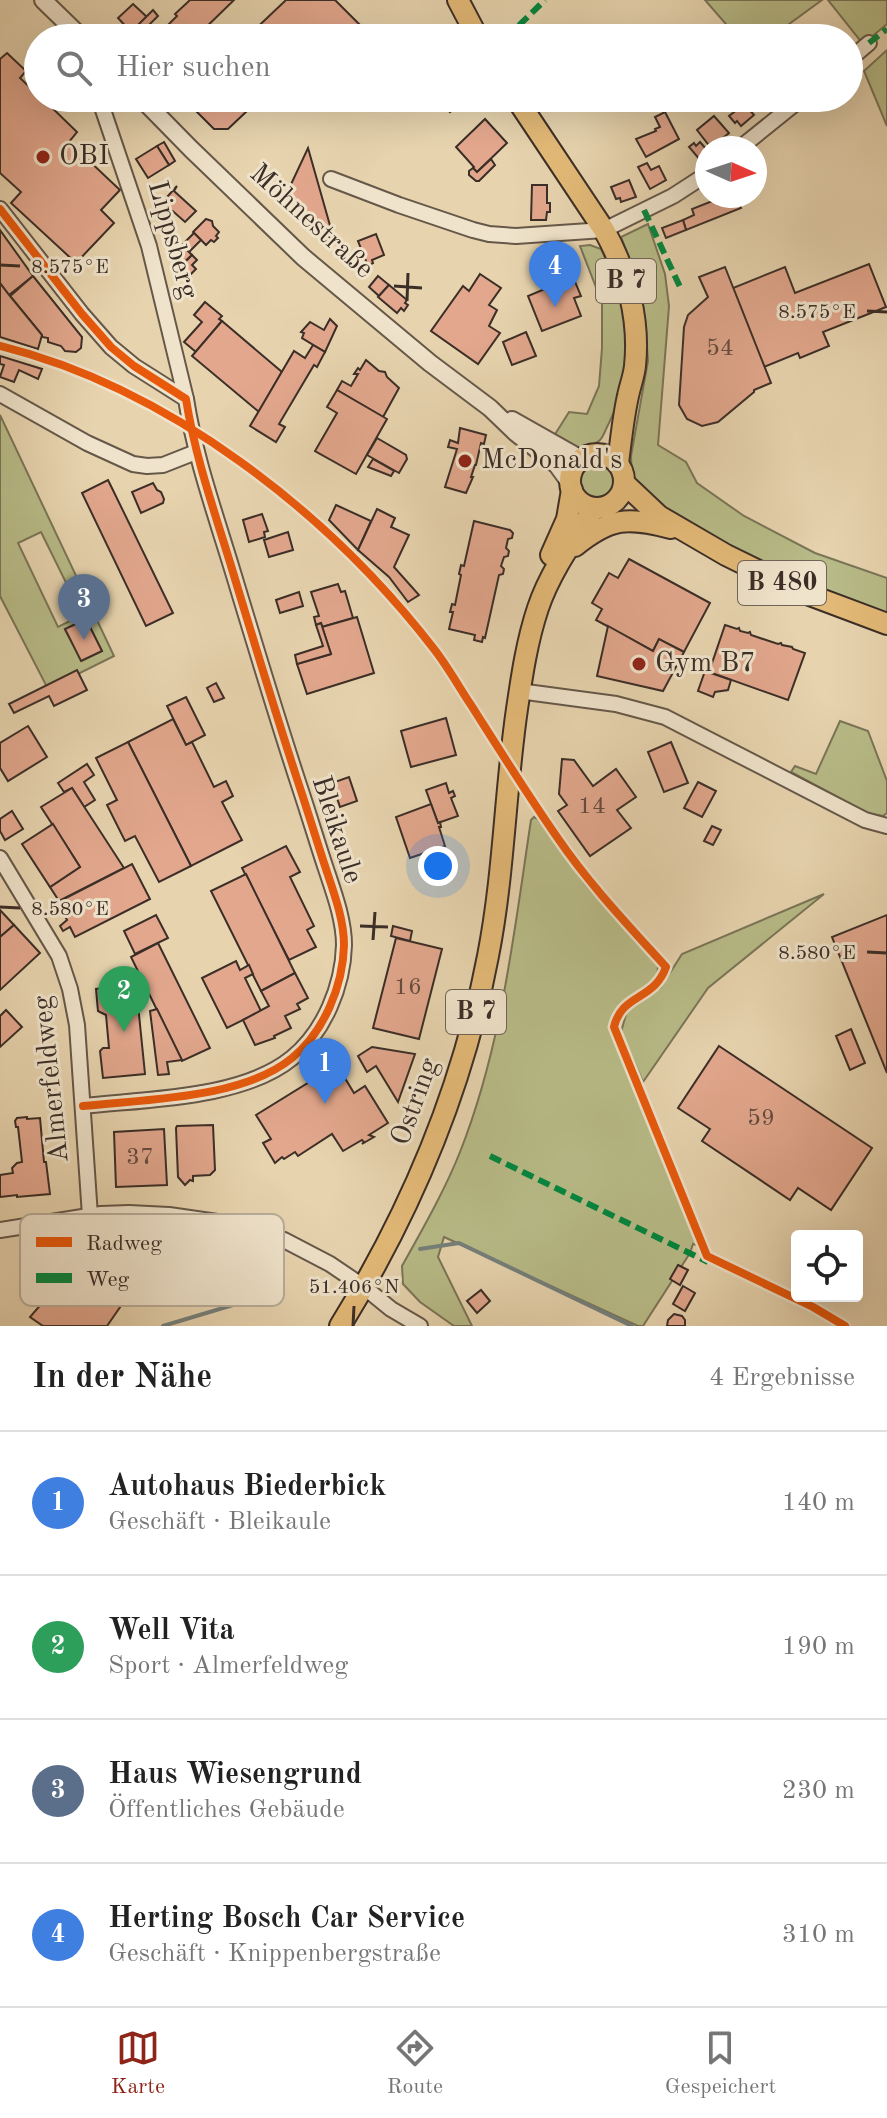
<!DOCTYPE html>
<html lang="de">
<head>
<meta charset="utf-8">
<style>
  :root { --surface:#fff; --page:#f6f6f6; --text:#222; --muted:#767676; --line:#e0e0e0; --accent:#8f2418 }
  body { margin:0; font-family:"Old Standard TT",serif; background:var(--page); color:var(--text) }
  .controls { position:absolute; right:24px; bottom:24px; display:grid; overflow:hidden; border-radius:8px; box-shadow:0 8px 32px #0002 }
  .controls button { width:72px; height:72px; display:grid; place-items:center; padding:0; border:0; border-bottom:2px solid var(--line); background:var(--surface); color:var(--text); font:40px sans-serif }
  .compass { position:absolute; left:695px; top:136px; width:72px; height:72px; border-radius:50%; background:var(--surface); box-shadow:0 8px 32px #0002; rotate:93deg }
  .you { position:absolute; left:438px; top:866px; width:28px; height:28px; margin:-20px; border:6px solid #fff; border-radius:50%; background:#1a73e8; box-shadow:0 0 0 12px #1a73e833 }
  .badge { display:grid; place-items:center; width:52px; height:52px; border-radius:50%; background:var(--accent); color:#fff; font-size:26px; font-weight:700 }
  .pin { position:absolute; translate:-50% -66px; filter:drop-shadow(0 2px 4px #0008) }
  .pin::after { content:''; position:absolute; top:42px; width:28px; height:24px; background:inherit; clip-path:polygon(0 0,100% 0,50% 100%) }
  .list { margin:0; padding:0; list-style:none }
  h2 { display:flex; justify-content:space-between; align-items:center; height:104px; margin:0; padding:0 32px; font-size:34px }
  h2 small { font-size:26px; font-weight:400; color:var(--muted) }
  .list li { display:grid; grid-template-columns:52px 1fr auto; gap:24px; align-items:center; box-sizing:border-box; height:144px; padding:0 32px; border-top:2px solid var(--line) }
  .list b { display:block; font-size:30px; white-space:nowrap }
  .list p { margin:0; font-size:26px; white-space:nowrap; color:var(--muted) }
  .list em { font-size:26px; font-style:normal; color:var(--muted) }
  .icon { flex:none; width:44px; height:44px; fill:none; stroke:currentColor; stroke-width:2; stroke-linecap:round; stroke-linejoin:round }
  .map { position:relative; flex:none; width:887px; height:1326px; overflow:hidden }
  .search { position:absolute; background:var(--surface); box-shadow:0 8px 32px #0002; left:24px; right:24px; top:24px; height:88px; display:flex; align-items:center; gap:20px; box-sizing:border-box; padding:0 28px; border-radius:44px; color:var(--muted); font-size:30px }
  .sheet { height:680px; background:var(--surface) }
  nav { display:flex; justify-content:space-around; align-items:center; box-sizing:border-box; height:112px; border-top:2px solid var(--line); background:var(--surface); font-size:22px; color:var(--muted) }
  nav a { display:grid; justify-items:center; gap:4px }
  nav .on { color:var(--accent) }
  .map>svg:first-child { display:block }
  .green { fill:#b8bc88; stroke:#7a7558; stroke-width:2; fill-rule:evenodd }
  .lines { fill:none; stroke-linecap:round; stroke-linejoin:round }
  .stream { stroke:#74807c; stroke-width:4 }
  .building { fill:#e2a78d; stroke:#3b2e27; stroke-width:2 }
  .minor-casing { stroke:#665849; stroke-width:18 }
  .tertiary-casing { stroke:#665849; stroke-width:20 }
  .primary-casing { stroke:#3b2e27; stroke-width:24 }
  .minor { stroke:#efe3cb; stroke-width:14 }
  .tertiary { stroke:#efe3cb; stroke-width:16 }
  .primary { stroke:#e4ba78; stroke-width:20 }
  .quiet { stroke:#00873e; stroke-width:6; stroke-dasharray:12 6; stroke-linecap:butt }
  .cycleway-casing { stroke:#efe3cb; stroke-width:13 }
  .cycleway { stroke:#e8590c; stroke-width:8 }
  .ticks { fill:none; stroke:#3b2e27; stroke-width:3 }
  .poi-dot { fill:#8f2418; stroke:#efe3cb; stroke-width:3 }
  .labels { text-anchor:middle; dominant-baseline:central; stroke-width:6; stroke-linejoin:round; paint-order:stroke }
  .number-label { font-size:24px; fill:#654c40 }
  .shield { fill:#efe3cb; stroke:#716458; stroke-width:2 }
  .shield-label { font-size:26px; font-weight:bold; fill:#3b2e27 }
  .poi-label { font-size:28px; fill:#3b2e27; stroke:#efe3cb; text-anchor:start }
  .street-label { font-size:28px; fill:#3b2e27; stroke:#efe3cb }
  .key { fill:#efe3cb; stroke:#b9ad9a; stroke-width:2 }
  .key-label { font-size:22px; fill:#3b2e27 }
  .ticks-label { font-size:20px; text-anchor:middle; fill:#3b2e27; stroke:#efe3cb; stroke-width:6; stroke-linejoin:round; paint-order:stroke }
</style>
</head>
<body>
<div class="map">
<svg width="887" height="1326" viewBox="0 0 887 1326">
  <rect width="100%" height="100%" fill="#e7d4af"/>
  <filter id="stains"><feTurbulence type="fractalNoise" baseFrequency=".0025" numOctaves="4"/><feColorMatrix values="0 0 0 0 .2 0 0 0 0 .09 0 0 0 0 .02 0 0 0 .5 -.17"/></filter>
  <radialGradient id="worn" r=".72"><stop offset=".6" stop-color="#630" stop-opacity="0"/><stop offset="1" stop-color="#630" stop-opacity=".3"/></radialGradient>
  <g class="green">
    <polygon points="705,0 822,0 770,38 738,38"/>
    <polygon points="828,0 887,0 887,24 863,44"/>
    <polygon points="887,50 887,126 864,71"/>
    <polygon points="648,224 665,274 669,306 658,445 686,462 697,483 744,516 815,553 887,578 887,614 855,603 770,569 676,518 632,479 631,456 648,361 645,319 640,286 621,237"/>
    <path d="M 590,245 L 601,249 C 608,264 616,279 620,295 C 631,337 629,384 609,423 C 606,428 604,436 600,440 C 595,446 585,447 577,449 L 554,436 L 569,412 L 587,414 L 599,386 L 602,348 L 602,303 L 580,246 Z"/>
    <path d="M 0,415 L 114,656 L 48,689 L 0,596 ZM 41,532 L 82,615 L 58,627 L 18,543 ZM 86,619 L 102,651 L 82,661 L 65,630 Z"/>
    <circle cx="597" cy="481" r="21"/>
    <polygon points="840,721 868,731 887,781 887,813 883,816 867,813 791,772 795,766 816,774"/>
    <path d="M 534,817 L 538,819 L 585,884 L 658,966 L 657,980 C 634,993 619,1002 619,1030 L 708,1248 L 693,1244 L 690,1253 L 643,1326 L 638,1326 L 444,1237 L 438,1257 L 472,1326 L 454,1326 L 420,1302 L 403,1284 L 402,1266 C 422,1230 445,1190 460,1152 C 502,1046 514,932 531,820 Z"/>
    <polygon points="824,894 708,988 643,1082 621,1032 627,1011 661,987 682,954"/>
  </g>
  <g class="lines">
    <g class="stream">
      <polyline points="420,1249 459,1243 632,1326"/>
      <polyline points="163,1326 283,1290"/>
    </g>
  </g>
  <g class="building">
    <polygon points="190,0 234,0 195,38 187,30 180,38 155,38 177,16 175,14"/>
    <polygon points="286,0 335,0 370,35 368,38 282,38 278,34 274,38 246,38"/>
    <polygon points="133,4 147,17 131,32 118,18"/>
    <polygon points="153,10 158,16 137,37 131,32"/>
    <polygon points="7,53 26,71 20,78 38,95 38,98 42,98 77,132 69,142 120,190 101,210 114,223 76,263 11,203 21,192 0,173 0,59"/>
    <polygon points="183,98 248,98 248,110 228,129 214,129"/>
    <polygon points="435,98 464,98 450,112"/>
    <polygon points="739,98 754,115 741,126 737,121 735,123 729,116 738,109 733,102"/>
    <polygon points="665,112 679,139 646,157 636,139 656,131 655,129 660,127 655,117"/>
    <polygon points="714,116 729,133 719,141 721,143 717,146 716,144 711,148 697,130"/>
    <polygon points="485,119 507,143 477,172 473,168 474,167 456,147"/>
    <polygon points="164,142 175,161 169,165 157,146"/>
    <polygon points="700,142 707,150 707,156 701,161 689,147 694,143 696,146"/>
    <polygon points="157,146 169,165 148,178 136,159"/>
    <polygon points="308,148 335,243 285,197"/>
    <polygon points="491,159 495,165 479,181 476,181 469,175 469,171 473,168 477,172"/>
    <polygon points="647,163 651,170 659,166 666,180 650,189 638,167"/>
    <polygon points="629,180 636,197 621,202 620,198 616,199 611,187"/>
    <polygon points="532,185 547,185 547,203 550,203 550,212 547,212 546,220 531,220"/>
    <polygon points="177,186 174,191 196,211 185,222 167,206 171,201 167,197"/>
    <polygon points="725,196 736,196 741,208 686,230 683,220 694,215 692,209"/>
    <polygon points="206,219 212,221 213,226 219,232 216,236 218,238 214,242 211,240 206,245 193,232"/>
    <polygon points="683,220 686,230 666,238 662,228"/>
    <polygon points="0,230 33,276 9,295 0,283"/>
    <polygon points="194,233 201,240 189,252 182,245"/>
    <polygon points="376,234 384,255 372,260 373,263 368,266 358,241"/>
    <polygon points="182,245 192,255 180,266 170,257"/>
    <polygon points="192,255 197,260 192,265 196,269 187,278 178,269"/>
    <polygon points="869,264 886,307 823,332 829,346 800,358 798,353 764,367 733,288 785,267 795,293"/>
    <polygon points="725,267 771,383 754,390 754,392 718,422 702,426 687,419 679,405 684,327 688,315 708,297 699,277"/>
    <polygon points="566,270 571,272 581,296 574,298 581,316 542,331 528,296 545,289 541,279"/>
    <polygon points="480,274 501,288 489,305 497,310 489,326 500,333 478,364 431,331 463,286 469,291"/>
    <polygon points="33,276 82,337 81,348 76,352 65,351 61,346 48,342 48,338 42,337 42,335 10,296"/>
    <polygon points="378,276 389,285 379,296 369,287"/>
    <polygon points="0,283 9,295 19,288 10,296 42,335 38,349 0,337"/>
    <polygon points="389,285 407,300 405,303 408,305 404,311 401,308 397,313 378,297"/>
    <polygon points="205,302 222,316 219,319 222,321 196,352 184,342 202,322 194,315"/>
    <polygon points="330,319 337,326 325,352 302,338 304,333 301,332 310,322 324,330"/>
    <polygon points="222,321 282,372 259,412 192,356"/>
    <polygon points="526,332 536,356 512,365 503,342"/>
    <polygon points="313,345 325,352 317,367 314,365 279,424 285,427 276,442 250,426 294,351 305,358"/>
    <polygon points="0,356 42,369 38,379 19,370 14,382 0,377 4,365 0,364"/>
    <polygon points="366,360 379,371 385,372 387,377 399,388 383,417 337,390 342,381 351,386 358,374 354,374 358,368 360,370"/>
    <polygon points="337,390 387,419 356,474 315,451 337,413 327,407"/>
    <polygon points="460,428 486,435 484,444 481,443 476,465 475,465 471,477 473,477 466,493 445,487 457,449 448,447 450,440 458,443"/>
    <polygon points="377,438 406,455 407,459 399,473 367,455"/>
    <polygon points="373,459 394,471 391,476 368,467"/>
    <polygon points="108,480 173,613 146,626 82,493"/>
    <polygon points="153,483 157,490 161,492 164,499 163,503 141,513 132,492"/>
    <polygon points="336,505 371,521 358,550 329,520"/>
    <polygon points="377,509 395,518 391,527 409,535 394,567 419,595 408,602 389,577 358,550"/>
    <polygon points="262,514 268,531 264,532 265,537 249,542 243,520"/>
    <polygon points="474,521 510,530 513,533 512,538 508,539 506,548 509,551 508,556 504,557 501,566 504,569 503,574 499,575 485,638 483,637 482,642 474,640 475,635 449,629 453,612 450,612 452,604 455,605 461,575 459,574 461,565 464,566"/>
    <polygon points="288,532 293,550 269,557 264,540"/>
    <polygon points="629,559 710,603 684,652 659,639 653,651 596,620 602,609 592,603 609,573 618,578"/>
    <polygon points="338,584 341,592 345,591 353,618 322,627 321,623 316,625 314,617 319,616 311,592"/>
    <polygon points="299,592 303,606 280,613 276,600"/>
    <polygon points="357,617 374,673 307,694 297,664 331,654 322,627"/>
    <polygon points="86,619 102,651 81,661 65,629"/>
    <polygon points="321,623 331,654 297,664 295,655 323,646 316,625"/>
    <polygon points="725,625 737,629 739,628 740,631 748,633 750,632 751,635 778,644 781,643 782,645 792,647 793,649 805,653 788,700 709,672"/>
    <polygon points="608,626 653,651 659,639 684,652 663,691 597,676"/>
    <polygon points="77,670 87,690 54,706 49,696 14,713 9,704"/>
    <polygon points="705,671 731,680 728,690 715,692 713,697 698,691"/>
    <polygon points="216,683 224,698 214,702 207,688"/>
    <polygon points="186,697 205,735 186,745 167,706"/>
    <polygon points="446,718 456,755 411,767 401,731"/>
    <polygon points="173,719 186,745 192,742 214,787 226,781 233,796 222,802 242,840 191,866 128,742"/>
    <polygon points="28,726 47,757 8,781 0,768 0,743"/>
    <polygon points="128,742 191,866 159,882 135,836 125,841 107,805 117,800 96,758"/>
    <polygon points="671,742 688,783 664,792 648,752"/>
    <polygon points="562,759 574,760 593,786 616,769 636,797 617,810 631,828 590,856 558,811 567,805 559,794"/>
    <polygon points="87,764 94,775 84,782 95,800 84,807 72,788 64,792 58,783"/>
    <polygon points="349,777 357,801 340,807 332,783"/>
    <polygon points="698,782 716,791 702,817 684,808"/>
    <polygon points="446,783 449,793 453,791 455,796 451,798 458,816 438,823 426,790"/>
    <polygon points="72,788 124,868 59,901 50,887 80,867 41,807"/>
    <polygon points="431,804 438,823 440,822 441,827 439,827 445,846 410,858 396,817"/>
    <polygon points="12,811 23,829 5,840 0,831 0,819"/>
    <polygon points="53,824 80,867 50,887 22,844"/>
    <polygon points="712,826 721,830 713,845 704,841"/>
    <polygon points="286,846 300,872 290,877 314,926 307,930 316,947 289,960 242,868"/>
    <polygon points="132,864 150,899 75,937 70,927 63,931 60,926 67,920 58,902"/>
    <polygon points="246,874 295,973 261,991 211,891"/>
    <polygon points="0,910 14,925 0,937"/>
    <polygon points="156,915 168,938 135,954 124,931"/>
    <polygon points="887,915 887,1073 832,937"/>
    <polygon points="14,925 40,953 0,990 0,937"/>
    <polygon points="393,926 412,931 410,941 391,936"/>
    <polygon points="396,938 442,949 419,1039 373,1028"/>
    <polygon points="158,943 210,1048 182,1061 131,957"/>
    <polygon points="236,961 240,970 249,965 253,974 245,978 261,1011 227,1028 202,978"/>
    <polygon points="295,973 308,998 297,1004 300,1009 285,1016 291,1028 274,1036 275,1038 255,1045 243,1020 269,1006 261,991"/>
    <polygon points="136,985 145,1074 103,1078 100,1051 103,1048 109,1048 106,1015 98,1011 96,989"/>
    <polygon points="157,1009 182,1060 167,1062 169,1074 158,1075 150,1011"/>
    <polygon points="6,1010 22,1027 0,1047 0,1016"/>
    <polygon points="851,1029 865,1063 850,1070 836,1036"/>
    <polygon points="719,1046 872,1148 831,1210 798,1188 790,1200 702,1141 710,1129 678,1108"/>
    <polygon points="372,1047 415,1054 398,1102 376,1066 367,1072 358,1056"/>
    <polygon points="337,1065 354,1093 365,1086 388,1123 369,1135 374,1137 362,1144 364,1142 362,1140 343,1151 332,1134 298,1156 295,1152 284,1159 282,1157 275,1163 263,1143 271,1139 256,1115"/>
    <polygon points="27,1117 27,1119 40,1118 44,1162 46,1162 50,1194 17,1197 17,1195 0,1197 0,1175 13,1173 12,1168 17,1163 22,1162 18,1127 16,1127 15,1121 17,1118"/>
    <polygon points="213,1125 215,1170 210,1175 193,1176 193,1181 190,1180 185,1185 178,1177 176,1128 177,1126"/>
    <polygon points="164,1129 167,1185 116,1187 114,1132"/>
    <polygon points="115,1229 116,1237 136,1234 153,1234 159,1270 145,1288 132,1290 107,1326 43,1326 30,1317 43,1302 37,1296 32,1259 38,1249 85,1242 84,1234"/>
    <polygon points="678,1265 688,1270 680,1285 670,1279"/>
    <polygon points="683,1286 695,1293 685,1311 673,1304"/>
    <polygon points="481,1290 490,1301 477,1313 467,1301"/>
    <polygon points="674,1314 682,1316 685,1320 685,1326 667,1326 668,1320"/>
  </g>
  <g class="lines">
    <g class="minor-casing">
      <g id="minor">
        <polyline points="849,60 869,43"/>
        <polyline points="99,98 149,246 186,399"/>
        <polyline points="740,148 802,98"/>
        <polyline points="331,179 399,205 473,230 489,234 516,236 604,230 673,196 707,174"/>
        <path d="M 0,209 L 82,314 L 111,347 L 134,366 L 186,399 C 195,457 215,513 232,569 C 254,642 276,715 300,788 C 309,815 317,842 326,869 C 334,893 344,920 344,945 C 343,986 324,1032 292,1058 C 242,1099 146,1099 83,1106"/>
        <polyline points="0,394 87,443 133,464 147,466 163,465 196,452"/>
        <polyline points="519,691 616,704 665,717 865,820 887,826"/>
        <polyline points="0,858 59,956 70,989 77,1025 90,1216"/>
        <polyline points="0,1230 101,1214 129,1213 169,1215 245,1226 284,1240 330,1264 364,1287 391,1309 420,1326"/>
      </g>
    </g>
    <g class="tertiary-casing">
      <g id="tertiary">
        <polyline points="43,0 82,38"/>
        <polyline points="141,98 191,149 303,257 430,363 490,408 516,433 557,465 570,483"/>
        <polyline points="512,420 581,459"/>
      </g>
    </g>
    <g class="primary-casing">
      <g id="primary">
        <polyline points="458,0 478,38"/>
        <path d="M 516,98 L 604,230 C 627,271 640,319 635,366 C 634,376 630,386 628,396 C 623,418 621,441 618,463"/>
        <circle cx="597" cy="481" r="27"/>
        <polyline points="624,483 659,516 726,555 799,591 887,624"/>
        <path d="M 575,546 C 611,517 627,517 671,528"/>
        <polyline points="551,555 567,519 572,490"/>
        <path d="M 340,1326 C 410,1213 463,1087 488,956 C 504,875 505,791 517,709 C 522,675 527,641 538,608 C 550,572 574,539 594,508"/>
      </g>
    </g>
    <use href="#minor" class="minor"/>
    <use href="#tertiary" class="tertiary"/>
    <use href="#primary" class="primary"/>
    <g class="quiet">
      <polyline points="506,38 545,0"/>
      <polyline points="869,43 887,29"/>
      <polyline points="644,210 681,289"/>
      <polyline points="490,1156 708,1262"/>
    </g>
    <g class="cycleway-casing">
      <g id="cycleway">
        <path d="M 0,209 L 82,314 L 111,347 L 134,366 L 186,399 C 195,457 215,513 232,569 C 254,642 276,715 300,788 C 309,815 317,842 326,869 C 334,893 344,920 344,945 C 343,986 324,1032 292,1058 C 242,1099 146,1099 83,1106"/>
        <path d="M 0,346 C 169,388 329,513 434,649 C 448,667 459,687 471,705 C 499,749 527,794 557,837 C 589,884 628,925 666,967 C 654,1001 622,993 614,1027 L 707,1256 L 813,1307 L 845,1326"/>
      </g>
    </g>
    <use href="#cycleway" class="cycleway"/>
  </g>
  <path class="ticks" d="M 0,265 L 20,266M 394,286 L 422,288M 407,301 L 408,273M 867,311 L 887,312M 0,907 L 20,908M 360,926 L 388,927M 373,940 L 375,912M 867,952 L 887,953M 353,1326 L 354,1306"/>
  <g class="poi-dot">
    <circle cx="43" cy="157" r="8"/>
    <circle cx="465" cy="461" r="8"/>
    <circle cx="639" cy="664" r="8"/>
  </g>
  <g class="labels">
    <g class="number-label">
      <text x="720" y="349">54</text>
      <text x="592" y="807">14</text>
      <text x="408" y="988">16</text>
      <text x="761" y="1119">59</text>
      <text x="140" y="1158">37</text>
    </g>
    <g class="shield">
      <rect x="596" y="259" width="60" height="44" rx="6"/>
      <rect x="738" y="561" width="88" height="44" rx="6"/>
      <rect x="446" y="990" width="60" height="44" rx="6"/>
    </g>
    <g class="shield-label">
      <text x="626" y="281">B 7</text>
      <text x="782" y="583">B 480</text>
      <text x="476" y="1012">B 7</text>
    </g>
    <g class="poi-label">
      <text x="59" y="157">OBI</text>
      <text x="481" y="461">McDonald's</text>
      <text x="655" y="664">Gym B7</text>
    </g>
    <g class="street-label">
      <text transform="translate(311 222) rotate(42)">Möhnestraße</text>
      <text transform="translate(172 240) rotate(74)">Lippsberg</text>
      <text transform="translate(336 830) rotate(72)">Bleikaule</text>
      <text transform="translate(52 1079) rotate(-96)">Almerfeldweg</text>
      <text transform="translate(416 1102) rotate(-70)">Ostring</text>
    </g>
  </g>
  <rect x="20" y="1214" width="264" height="92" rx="12" class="key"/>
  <rect x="36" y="1237" width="36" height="10" fill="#e8590c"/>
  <rect x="36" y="1273" width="36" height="10" fill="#00873e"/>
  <g class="key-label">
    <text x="86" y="1250">Radweg</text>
    <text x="86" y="1286">Weg</text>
  </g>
  <g class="ticks-label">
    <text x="70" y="273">8.575°E</text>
    <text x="817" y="318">8.575°E</text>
    <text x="70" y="915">8.580°E</text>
    <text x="817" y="959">8.580°E</text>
    <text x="354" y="1293">51.406°N</text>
  </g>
  <rect width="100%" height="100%" filter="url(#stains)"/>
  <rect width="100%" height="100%" fill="url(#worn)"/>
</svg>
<div class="controls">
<button><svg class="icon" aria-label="locate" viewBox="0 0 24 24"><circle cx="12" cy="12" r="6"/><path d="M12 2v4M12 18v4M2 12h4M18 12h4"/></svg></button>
</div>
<svg class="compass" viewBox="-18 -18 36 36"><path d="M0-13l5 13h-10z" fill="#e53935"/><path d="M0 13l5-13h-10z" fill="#767676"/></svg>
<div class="you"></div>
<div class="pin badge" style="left:325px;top:1104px;background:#3f7fe0">1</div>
<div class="pin badge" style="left:124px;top:1032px;background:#2e9e5b">2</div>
<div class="pin badge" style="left:84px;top:640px;background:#5c6f8a">3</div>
<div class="pin badge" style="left:555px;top:307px;background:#3f7fe0">4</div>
<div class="search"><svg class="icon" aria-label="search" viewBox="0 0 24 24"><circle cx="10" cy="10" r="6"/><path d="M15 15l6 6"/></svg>Hier suchen</div>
</div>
<section class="sheet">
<h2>In der Nähe<small>4 Ergebnisse</small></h2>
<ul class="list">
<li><span class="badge" style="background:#3f7fe0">1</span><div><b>Autohaus Biederbick</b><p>Geschäft · Bleikaule</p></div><em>140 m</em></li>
<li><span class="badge" style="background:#2e9e5b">2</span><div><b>Well Vita</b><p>Sport · Almerfeldweg</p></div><em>190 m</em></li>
<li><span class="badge" style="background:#5c6f8a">3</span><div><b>Haus Wiesengrund</b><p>Öffentliches Gebäude</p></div><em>230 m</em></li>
<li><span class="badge" style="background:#3f7fe0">4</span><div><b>Herting Bosch Car Service</b><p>Geschäft · Knippenbergstraße</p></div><em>310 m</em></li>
</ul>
</section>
<nav>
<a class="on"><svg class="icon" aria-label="map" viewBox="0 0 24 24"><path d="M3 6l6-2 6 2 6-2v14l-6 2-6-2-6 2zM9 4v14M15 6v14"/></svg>Karte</a>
<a><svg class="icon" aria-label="directions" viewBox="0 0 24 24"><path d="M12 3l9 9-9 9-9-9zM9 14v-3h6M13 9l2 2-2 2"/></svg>Route</a>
<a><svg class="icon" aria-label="saved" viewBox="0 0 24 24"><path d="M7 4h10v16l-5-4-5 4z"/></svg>Gespeichert</a>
</nav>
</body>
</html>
